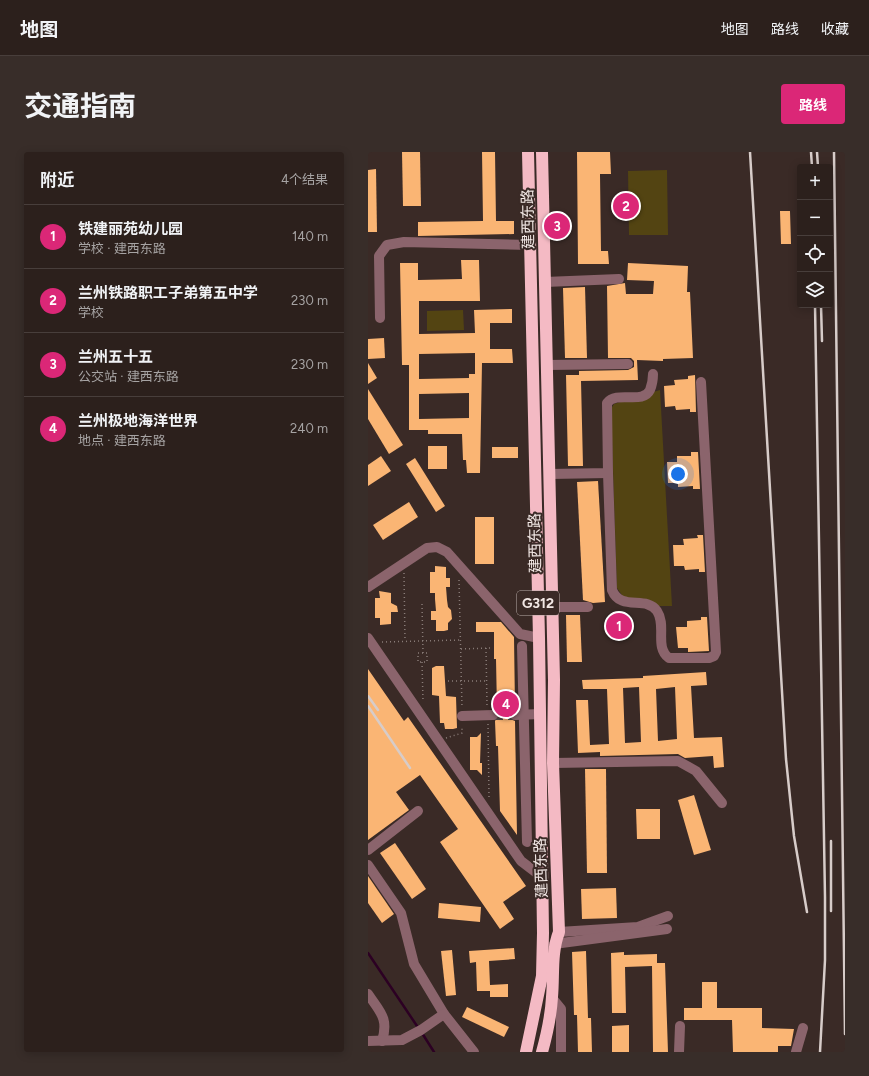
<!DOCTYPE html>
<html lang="zh">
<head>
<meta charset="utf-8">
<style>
  :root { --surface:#2c201c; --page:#382d29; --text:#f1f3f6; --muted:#a6a3a3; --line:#483e3b; --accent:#db2777 }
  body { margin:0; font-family:Figtree,"Noto Sans SC",sans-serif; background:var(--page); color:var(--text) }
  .controls { position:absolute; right:12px; top:12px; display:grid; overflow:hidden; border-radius:4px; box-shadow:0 2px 10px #0003 }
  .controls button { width:36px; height:36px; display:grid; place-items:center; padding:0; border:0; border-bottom:1px solid var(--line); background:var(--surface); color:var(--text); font:20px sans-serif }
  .you { position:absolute; left:310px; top:322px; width:14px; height:14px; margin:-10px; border:3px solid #fff; border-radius:50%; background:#1a73e8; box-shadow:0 0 0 6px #1a73e833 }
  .badge { display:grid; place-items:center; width:26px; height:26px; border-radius:50%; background:var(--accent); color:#fff; font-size:13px; font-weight:700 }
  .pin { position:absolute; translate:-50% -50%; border:2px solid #fff; box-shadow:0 1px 4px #0006 }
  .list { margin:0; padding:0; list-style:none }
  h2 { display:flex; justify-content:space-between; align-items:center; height:52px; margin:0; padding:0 16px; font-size:17px }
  h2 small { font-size:13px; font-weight:400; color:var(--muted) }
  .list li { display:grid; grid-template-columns:26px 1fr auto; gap:12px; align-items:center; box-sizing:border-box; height:64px; padding:0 16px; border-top:1px solid var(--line) }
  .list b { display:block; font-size:15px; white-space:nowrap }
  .list p { margin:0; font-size:13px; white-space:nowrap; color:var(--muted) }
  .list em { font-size:13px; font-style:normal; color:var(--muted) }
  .icon { flex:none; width:22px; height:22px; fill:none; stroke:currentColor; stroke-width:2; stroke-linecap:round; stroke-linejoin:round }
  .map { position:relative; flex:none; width:477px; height:900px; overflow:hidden; border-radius:4px }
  header { display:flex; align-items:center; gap:24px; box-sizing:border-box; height:56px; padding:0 20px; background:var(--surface); border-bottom:1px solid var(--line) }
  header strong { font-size:19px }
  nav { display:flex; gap:22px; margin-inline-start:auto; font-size:14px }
  .intro { display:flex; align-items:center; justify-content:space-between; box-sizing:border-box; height:96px; padding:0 24px }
  h1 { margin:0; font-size:28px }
  .button { padding:10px 18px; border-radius:4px; background:var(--accent); color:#fff; font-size:14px; font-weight:700 }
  main { display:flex; gap:24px; padding:0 24px }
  aside { flex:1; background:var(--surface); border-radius:4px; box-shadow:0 2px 10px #0003 }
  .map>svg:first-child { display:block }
  .green { fill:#534412 }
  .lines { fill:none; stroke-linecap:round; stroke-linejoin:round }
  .stream { stroke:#2c0023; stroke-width:2.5 }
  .building { fill:#fab574; fill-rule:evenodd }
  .minor-tunnel { stroke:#564643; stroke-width:10; stroke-dasharray:10 5; stroke-linecap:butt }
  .path { stroke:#897c78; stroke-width:1.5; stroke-dasharray:1 3; stroke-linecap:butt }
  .minor { stroke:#8b646c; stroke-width:10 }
  .highway { stroke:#f4bac4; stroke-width:12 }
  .rail { stroke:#d7ccc9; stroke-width:2.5 }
  .labels { text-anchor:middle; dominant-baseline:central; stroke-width:4; stroke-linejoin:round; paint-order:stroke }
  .shield { fill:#3a2a26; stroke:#bbafac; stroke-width:1 }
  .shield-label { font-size:14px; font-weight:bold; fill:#f2e8e5 }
  .street-label { font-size:15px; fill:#f2e8e5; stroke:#3a2a26 }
</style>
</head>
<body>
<header>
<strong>地图</strong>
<nav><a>地图</a><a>路线</a><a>收藏</a></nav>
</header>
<div class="intro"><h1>交通指南</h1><a class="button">路线</a></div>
<main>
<aside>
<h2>附近<small>4个结果</small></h2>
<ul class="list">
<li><span class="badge">1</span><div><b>铁建丽苑幼儿园</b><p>学校 · 建西东路</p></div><em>140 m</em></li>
<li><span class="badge">2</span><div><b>兰州铁路职工子弟第五中学</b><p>学校</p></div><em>230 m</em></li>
<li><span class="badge">3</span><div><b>兰州五十五</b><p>公交站 · 建西东路</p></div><em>230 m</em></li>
<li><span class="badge">4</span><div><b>兰州极地海洋世界</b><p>地点 · 建西东路</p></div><em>240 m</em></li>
</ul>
</aside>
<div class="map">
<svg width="477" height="900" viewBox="0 0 477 900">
  <rect width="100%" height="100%" fill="#3a2a26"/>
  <g class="green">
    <polygon points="299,18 300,83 261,83 260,19"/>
    <polygon points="95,158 96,178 59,179 59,159"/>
    <polygon points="292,238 304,454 262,454 249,436 243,257 246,252"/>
  </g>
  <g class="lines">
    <g class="stream">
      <polyline points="0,801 51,877"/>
      <polyline points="54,881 66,900"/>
    </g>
  </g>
  <g class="building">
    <polygon points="34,0 52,0 53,54 35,54"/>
    <polygon points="114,0 127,0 128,69 146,69 146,82 50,84 50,70 115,69"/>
    <polygon points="209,0 242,0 243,22 232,22 233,99 240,99 241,112 210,112"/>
    <polygon points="8,17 9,80 0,80 0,18"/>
    <polygon points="412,59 422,59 423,92 413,92"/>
    <path d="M 93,108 L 111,108 L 112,149 L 51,149 L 51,182 L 107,181 L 106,158 L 144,157 L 144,171 L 122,171 L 122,197 L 144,197 L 145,211 L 114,211 L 112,321 L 99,321 L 98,308 L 95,308 L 94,282 L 60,282 L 60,278 L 41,278 L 41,213 L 34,213 L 32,111 L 50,111 L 50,128 L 94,127 ZM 107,201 L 107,222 L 101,222 L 101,226 L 51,227 L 51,202 ZM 101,241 L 101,266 L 51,267 L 51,242 Z"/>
    <polygon points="260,111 320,114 319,140 322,140 325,206 295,207 295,209 269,208 270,228 213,229 215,314 200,314 198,223 211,223 211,219 260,218 266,215 266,209 263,206 240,206 239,134 257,131 258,142 285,142 286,129 259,128"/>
    <polygon points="217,135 219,206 197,206 195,136"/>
    <polygon points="16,186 17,206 0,207 0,187"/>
    <polygon points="0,211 9,226 0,232"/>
    <polygon points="327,223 328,260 322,260 322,257 308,258 307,254 297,255 296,234 307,233 306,228 320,227 320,224"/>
    <polygon points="0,237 35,293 21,302 0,267"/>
    <rect x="60" y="294" width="19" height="23"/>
    <rect x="124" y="295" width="26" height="11"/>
    <polygon points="323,300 330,300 332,337 325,337 325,334 310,335 310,331 300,331 299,310 309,310 309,304 323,304"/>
    <polygon points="13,304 23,319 0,334 0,313"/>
    <polygon points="47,306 77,354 68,360 38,312"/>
    <polygon points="230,329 237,450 225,451 215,448 209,330"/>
    <polygon points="41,350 50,365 15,388 5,373"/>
    <rect x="107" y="365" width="19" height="47"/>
    <polygon points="329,383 335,383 337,420 331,420 331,417 317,418 316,414 306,414 305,393 316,393 315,387 330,386"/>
    <polygon points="67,414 78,415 78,426 82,426 82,435 78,435 79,448 80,455 83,458 84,467 80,471 80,478 76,479 68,479 68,468 63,468 63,459 68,459 67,447 67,441 62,441 62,420 67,420"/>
    <polygon points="11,439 23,441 23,451 29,454 30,460 23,460 23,472 12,473 12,466 7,466 7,446 12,446"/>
    <polygon points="198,463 212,463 214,510 199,510"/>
    <polygon points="333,465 339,465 341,499 320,500 320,496 310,496 308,475 319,475 319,469 333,468"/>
    <polygon points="108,470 133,470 146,485 147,556 143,558 141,563 142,567 147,569 149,683 132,659 130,594 128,594 127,569 131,563 129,558 128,507 126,507 126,480 108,480"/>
    <polygon points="68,514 76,514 78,544 88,545 89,576 85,577 77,577 76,571 72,571 71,544 64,543 64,516"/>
    <polygon points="0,517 36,569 40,565 158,734 135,750 146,767 132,777 72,690 90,677 52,623 28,640 41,658 0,688"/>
    <path d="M 338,520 L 339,533 L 323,534 L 326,586 L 354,585 L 356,615 L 346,616 L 345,604 L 317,606 L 310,602 L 232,604 L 232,600 L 210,601 L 208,548 L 220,548 L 222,593 L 241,592 L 239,537 L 215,537 L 214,528 L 275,526 L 275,524 ZM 271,535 L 273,590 L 257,591 L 255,536 ZM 307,535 L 309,587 L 290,589 L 288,537 Z"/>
    <polygon points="113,581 112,611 114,611 114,623 109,618 102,618 102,585 109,585"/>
    <polygon points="217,617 238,617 239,721 219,721"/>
    <polygon points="326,643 343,698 326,703 310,648"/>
    <polygon points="268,657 292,657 292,687 269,687"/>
    <polygon points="27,691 58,737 44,747 12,701"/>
    <polygon points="0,724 26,762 14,771 0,751"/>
    <polygon points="248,736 249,766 214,767 213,737"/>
    <polygon points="71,751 113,755 112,770 70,766"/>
    <polygon points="146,796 147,807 121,809 122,833 140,832 140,845 122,845 122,839 109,839 108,810 102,811 101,799"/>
    <polygon points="84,798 88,843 78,844 73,799"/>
    <polygon points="218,799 220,866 223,866 224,900 210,900 209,863 206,863 204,800"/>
    <polygon points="256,800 256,803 289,802 289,811 297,811 300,900 285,900 284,814 257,815 258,861 244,861 243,801"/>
    <polygon points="334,830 349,830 349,856 394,856 394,876 426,877 423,894 410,894 410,900 365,900 364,868 316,868 316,856 334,856"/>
    <polygon points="99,855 141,875 136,885 94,865"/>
    <polygon points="261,873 261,900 244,900 244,874"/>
  </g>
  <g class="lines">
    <polyline class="minor-tunnel" points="125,563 147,563"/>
    <g class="path">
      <polyline points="36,421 37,489"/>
      <polyline points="91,428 94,556"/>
      <polyline points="54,452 55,501"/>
      <polyline points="14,490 92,488"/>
      <polyline points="118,496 119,554"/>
      <polyline points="93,497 124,496"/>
      <rect x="50" y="501" width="9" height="9"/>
      <polyline points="54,510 55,549"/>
      <polyline points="80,529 119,529"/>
      <polyline points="120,572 121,646"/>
      <polyline points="78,586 94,581 94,574"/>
    </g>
    <g class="minor">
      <polyline points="177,130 251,127"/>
      <polyline points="12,166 11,104 19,93 36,90 162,93"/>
      <polyline points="179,213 260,212"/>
      <path d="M 240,321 L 244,438 C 253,460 278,443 289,459 C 299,474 286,495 301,506 L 341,506 L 346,504 L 348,500 L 333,230"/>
      <path d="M 182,322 L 240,321 L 239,251 C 249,238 275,253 282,238 C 284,233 285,227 285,222"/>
      <polyline points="0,435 59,396 69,395 79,400 152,482 171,486"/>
      <polyline points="184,455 220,455"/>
      <polyline points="0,486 153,709 174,725"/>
      <polyline points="154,494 159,690"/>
      <polyline points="147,563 172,562"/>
      <polyline points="94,564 125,563"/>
      <polyline points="185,611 310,609 328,619 354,651"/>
      <polyline points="0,698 50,659"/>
      <polyline points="0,713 33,761 46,812 76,862 106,900"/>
      <polyline points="191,780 270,775 300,764"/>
      <polyline points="186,792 299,777"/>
      <path d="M 0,842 C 12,860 21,866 14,889"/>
      <polyline points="184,846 193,857 193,900"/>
      <polyline points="0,889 34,888 53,878 76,862"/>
      <polyline points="311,900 312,874"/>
      <polyline points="428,900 435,876"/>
    </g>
    <g class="highway">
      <polyline points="158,900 174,824 175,781 171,486 160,0"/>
      <path d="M 174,900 C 179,882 183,863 184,845 C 186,823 183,801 191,780 L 185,611 L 186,528 L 174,0"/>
    </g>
    <g class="rail">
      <polyline points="382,0 418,607 426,684 439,760"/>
      <polyline points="443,0 444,15"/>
      <polyline points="449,0 450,15"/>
      <polyline points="466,0 477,882"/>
      <polyline points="447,153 457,745 457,808 452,900"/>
      <polyline points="453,153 454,189"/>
      <polyline points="0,544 10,558"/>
      <polyline points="0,554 42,616"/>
      <polyline points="463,689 463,759"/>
    </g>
  </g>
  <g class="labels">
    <rect class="shield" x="149" y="439" width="42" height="24" rx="3"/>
    <g class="shield-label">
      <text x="170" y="451">G312</text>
    </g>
    <g class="street-label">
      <text transform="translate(160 67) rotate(-91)">建西东路</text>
      <text transform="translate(167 391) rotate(-91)">建西东路</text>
      <text transform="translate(173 716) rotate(-92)">建西东路</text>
    </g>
  </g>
</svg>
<div class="controls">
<button>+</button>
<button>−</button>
<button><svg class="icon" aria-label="locate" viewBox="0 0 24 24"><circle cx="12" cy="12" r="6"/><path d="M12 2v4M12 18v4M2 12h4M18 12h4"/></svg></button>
<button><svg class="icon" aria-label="layers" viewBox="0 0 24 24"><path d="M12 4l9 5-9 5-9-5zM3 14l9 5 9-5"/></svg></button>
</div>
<div class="you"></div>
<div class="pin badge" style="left:251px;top:474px">1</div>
<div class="pin badge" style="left:258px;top:54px">2</div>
<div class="pin badge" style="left:189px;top:74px">3</div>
<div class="pin badge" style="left:138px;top:552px">4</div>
</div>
</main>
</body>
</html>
